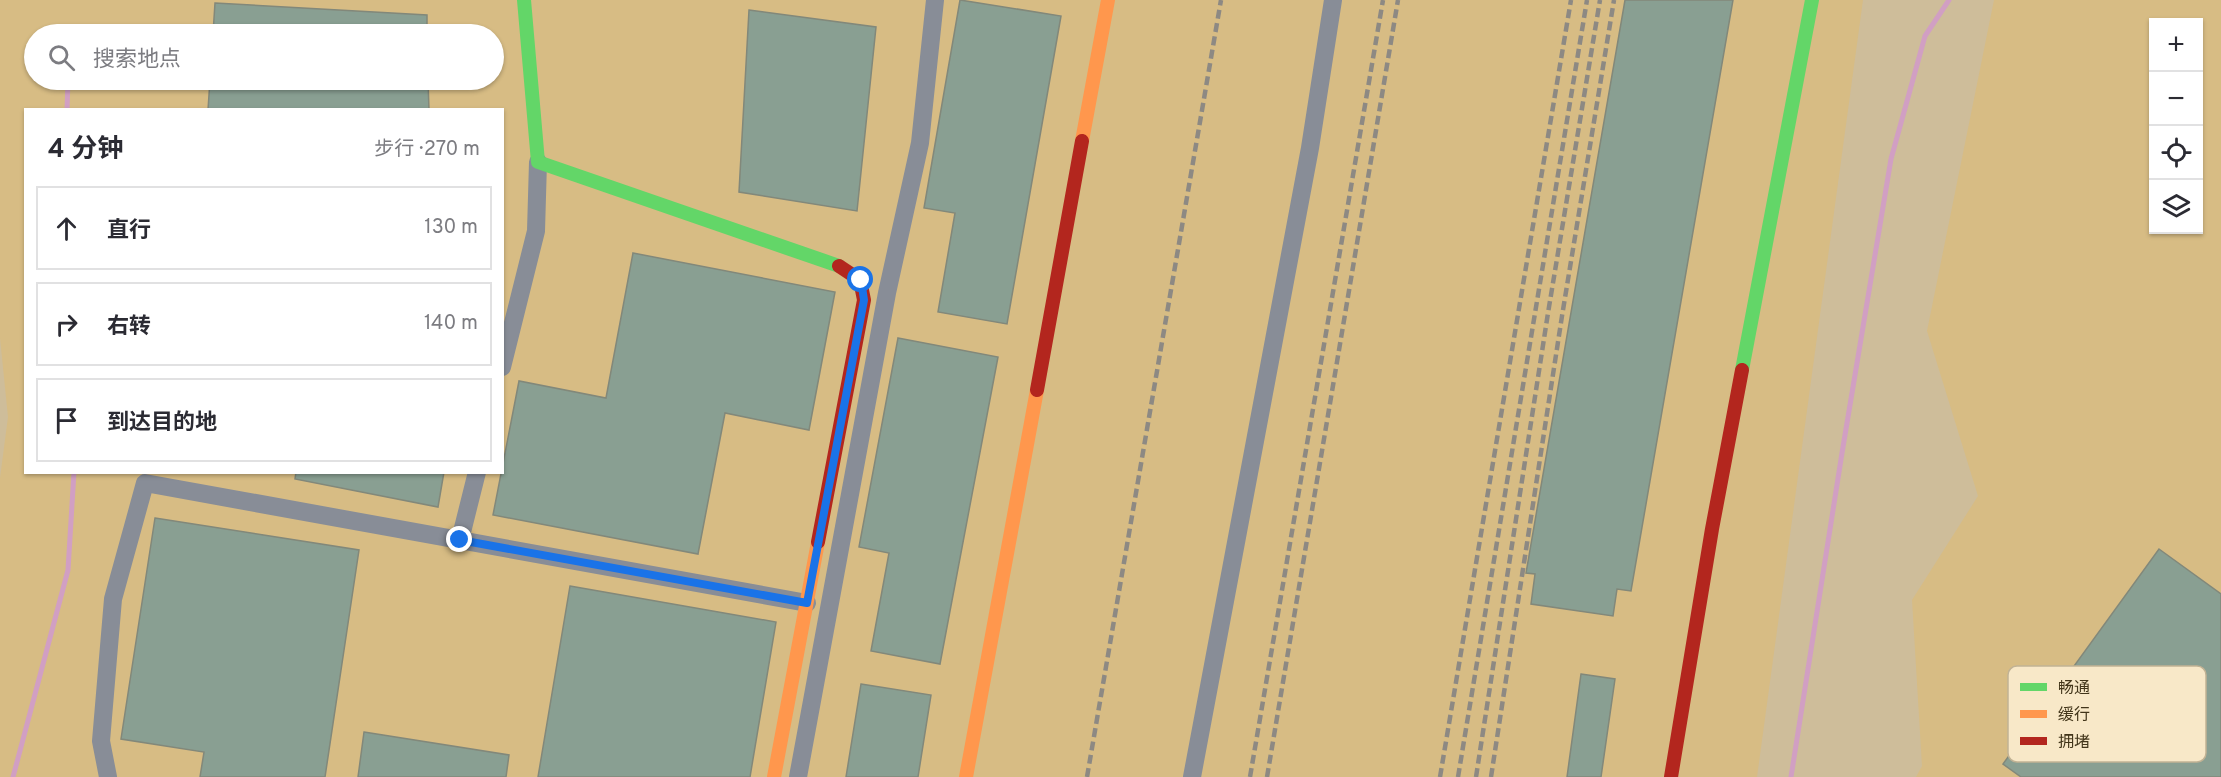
<!DOCTYPE html>
<html lang="zh">
<head>
<meta charset="utf-8">
<style>
  :root { --surface:#fff; --page:#f2f2f3; --text:#2b2b33; --muted:#7c7c81; --line:#e1e1e2 }
  body { margin:0; font-family:Overpass,"Noto Sans SC",sans-serif; background:var(--page); color:var(--text) }
  .controls { position:absolute; right:18px; top:18px; display:grid; overflow:hidden; border-radius:0px; box-shadow:0 2px 4px #0004 }
  .controls button { width:54px; height:54px; display:grid; place-items:center; padding:0; border:0; border-bottom:2px solid var(--line); background:var(--surface); color:var(--text); font:30px sans-serif }
  .stop { position:absolute; width:18px; height:18px; margin:-14px; border:4px solid #1a73e8; border-radius:50%; background:#fff }
  .stop.end { background:#1a73e8; border-color:#fff; box-shadow:0 2px 6px #0008 }
  .list { margin:0; padding:0; list-style:none }
  h2 { display:flex; justify-content:space-between; align-items:center; height:78px; margin:0; padding:0 24px; font-size:26px }
  h2 small { font-size:20px; font-weight:400; color:var(--muted) }
  .list li { display:grid; grid-template-columns:39px 1fr auto; gap:18px; align-items:center; box-sizing:border-box; height:84px; margin:0 12px 12px; padding:0 12px; border:2px solid var(--line); border-radius:0px }
  .list b { display:block; font-size:22px; white-space:nowrap }
  .list em { font-size:20px; font-style:normal; color:var(--muted) }
  .icon { flex:none; width:33px; height:33px; fill:none; stroke:currentColor; stroke-width:2; stroke-linecap:round; stroke-linejoin:round }
  .map { position:relative; flex:none; width:2221px; height:777px; overflow:hidden }
  .search { position:absolute; background:var(--surface); box-shadow:0 2px 4px #0004; left:24px; top:24px; width:480px; height:66px; display:flex; align-items:center; gap:15px; box-sizing:border-box; padding:0 21px; border-radius:33px; color:var(--muted); font-size:22px }
  .panel { position:absolute; background:var(--surface); box-shadow:0 2px 4px #0004; left:24px; top:108px; width:480px; height:366px; border-radius:0px }
  .map>svg:first-child { display:block }
  .built { fill:#d7bc84; fill-rule:evenodd }
  .lines { fill:none; stroke-linecap:round; stroke-linejoin:round }
  .stream { stroke:#d19fc3; stroke-width:5 }
  .building { fill:#899f92; stroke:#82887a; stroke-width:1.5 }
  .street { stroke:#888d97; stroke-width:18 }
  .fast { stroke:#63d668; stroke-width:14 }
  .slow { stroke:#ff974d; stroke-width:14 }
  .jam { stroke:#b3261e; stroke-width:14 }
  .rail { stroke:#8d8983; stroke-width:4.5; stroke-dasharray:9 4.5; stroke-linecap:butt }
  .route { stroke:#1a73e8; stroke-width:8 }
  .key { fill:#f8e8c8; stroke:#c1b294; stroke-width:1.5 }
  .key-label { font-size:16px; fill:#42351a }
</style>
</head>
<body>
<div class="map">
<svg width="2221" height="777" viewBox="0 0 2221 777">
  <rect width="100%" height="100%" fill="#cebd9a"/>
  <g class="built">
    <path d="M 0,0 L 1863,0 L 1757,777 L 0,777 L 0,478 L 8,417 L 0,338 ZM 34,34 L 494,34 L 494,80 L 34,80 ZM 26,110 L 502,110 L 502,472 L 26,472 Z"/>
    <path d="M 1994,0 L 2221,0 L 2221,777 L 1916,777 L 1922,766 L 1912,600 L 1978,496 L 1927,331 ZM 2154,22 L 2198,22 L 2198,230 L 2154,230 Z"/>
  </g>
  <g class="lines">
    <g class="stream">
      <polyline points="70,34 70,33"/>
      <polyline points="67,110 68,80"/>
      <polyline points="13,777 68,570 74,472"/>
      <polyline points="1791,777 1842,453 1891,159 1925,36 1949,0"/>
    </g>
  </g>
  <g class="building">
    <polygon points="960,0 1061,16 1007,324 938,312 955,213 924,208"/>
    <polygon points="1625,0 1733,0 1631,591 1617,589 1613,616 1531,604 1535,574 1526,573"/>
    <polygon points="215,3 427,15 427,34 213,34"/>
    <polygon points="749,10 876,27 857,211 739,192"/>
    <polygon points="210,80 428,80 429,110 208,110"/>
    <polygon points="633,253 835,292 809,430 725,413 698,554 493,515 519,381 606,398"/>
    <polygon points="898,338 998,357 940,664 871,651 889,553 859,547"/>
    <polygon points="296,472 444,472 438,507 295,479"/>
    <polygon points="155,518 359,550 325,777 200,777 204,752 121,739"/>
    <polygon points="2159,549 2221,594 2221,777 2021,777 2003,764"/>
    <polygon points="570,586 776,622 750,777 538,777"/>
    <polygon points="1581,674 1615,679 1601,777 1567,777"/>
    <polygon points="861,684 931,695 918,777 846,777"/>
    <polygon points="364,732 509,755 506,777 358,777"/>
  </g>
  <g class="lines">
    <g class="street">
      <polyline points="502,367 536,231 538,162"/>
      <polyline points="460,540 477,472"/>
      <polyline points="108,777 101,741 113,599 145,483 807,603"/>
      <polyline points="798,777 887,293 920,143 935,0"/>
      <polyline points="1192,777 1310,148 1333,0"/>
    </g>
    <g class="fast">
      <polyline points="524,0 538,162 839,266"/>
      <polyline points="1742,370 1812,0"/>
    </g>
    <g class="slow">
      <polyline points="1082,141 1108,0"/>
      <polyline points="774,777 818,542"/>
      <polyline points="966,777 1037,390"/>
    </g>
    <g class="jam">
      <polyline points="1037,390 1082,141"/>
      <polyline points="818,542 864,300 860,280 839,266"/>
      <polyline points="1671,777 1712,529 1742,370"/>
    </g>
    <g class="rail">
      <polyline points="1087,777 1221,0"/>
      <polyline points="1250,777 1383,0"/>
      <polyline points="1267,777 1398,0"/>
      <polyline points="1440,777 1571,0"/>
      <polyline points="1458,777 1587,0"/>
      <polyline points="1476,777 1548,313 1600,0"/>
      <polyline points="1491,777 1562,316 1614,0"/>
    </g>
  </g>
  <g class="lines">
    <polyline class="route" points="460,540 807,603 864,300 861,280"/>
  </g>
  <rect x="2008" y="666" width="198" height="96" rx="9" class="key"/>
  <rect x="2020" y="683" width="27" height="8" fill="#63d668"/>
  <rect x="2020" y="710" width="27" height="8" fill="#ff974d"/>
  <rect x="2020" y="737" width="27" height="8" fill="#b3261e"/>
  <g class="key-label">
    <text x="2058" y="693">畅通</text>
    <text x="2058" y="720">缓行</text>
    <text x="2058" y="747">拥堵</text>
  </g>
</svg>
<div class="controls">
<button>+</button>
<button>−</button>
<button><svg class="icon" aria-label="locate" viewBox="0 0 24 24"><circle cx="12" cy="12" r="6"/><path d="M12 2v4M12 18v4M2 12h4M18 12h4"/></svg></button>
<button><svg class="icon" aria-label="layers" viewBox="0 0 24 24"><path d="M12 4l9 5-9 5-9-5zM3 14l9 5 9-5"/></svg></button>
</div>
<div class="stop" style="left:861px;top:280px"></div>
<div class="stop end" style="left:460px;top:540px"></div>
<div class="search"><svg class="icon" aria-label="search" viewBox="0 0 24 24"><circle cx="10" cy="10" r="6"/><path d="M15 15l6 6"/></svg>搜索地点</div>
<section class="panel">
<h2>4 分钟<small>步行 · 270 m</small></h2>
<ul class="list">
<li><svg class="icon" aria-label="ahead" viewBox="0 0 24 24"><path d="M12 20V5M6 11l6-6 6 6"/></svg><div><b>直行</b></div><em>130 m</em></li>
<li><svg class="icon" aria-label="right" viewBox="0 0 24 24"><path d="M7 20v-9h11M14 6l5 5-5 5"/></svg><div><b>右转</b></div><em>140 m</em></li>
<li><svg class="icon" aria-label="arrive" viewBox="0 0 24 24"><path d="M6 21V4h12l-3 4 3 4H6"/></svg><div><b>到达目的地</b></div></li>
</ul>
</section>
</div>
</body>
</html>
